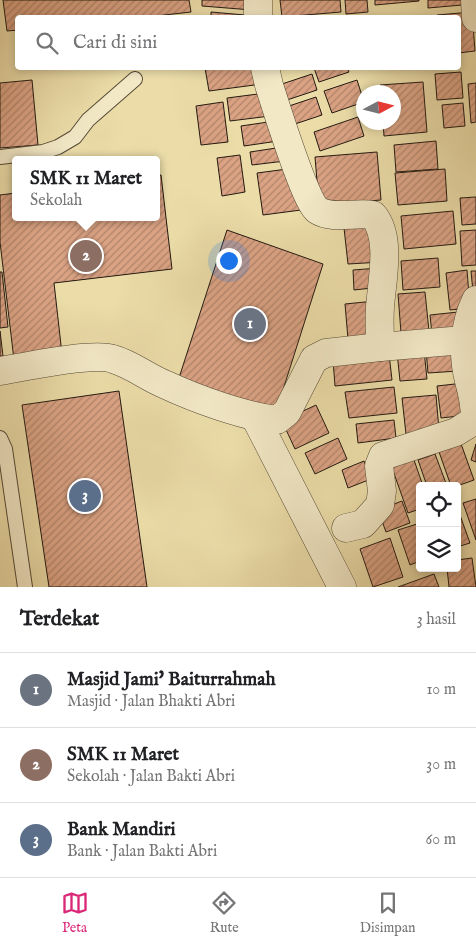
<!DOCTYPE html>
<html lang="id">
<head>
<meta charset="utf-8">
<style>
  :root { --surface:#fff; --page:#f6f6f6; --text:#202124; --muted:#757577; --line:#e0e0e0; --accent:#db2777 }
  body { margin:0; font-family:"IM FELL English",serif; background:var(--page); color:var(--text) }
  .controls { position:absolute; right:15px; bottom:15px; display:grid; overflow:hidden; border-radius:5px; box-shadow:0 2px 8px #0003 }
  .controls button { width:45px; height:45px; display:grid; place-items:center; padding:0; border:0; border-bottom:1px solid var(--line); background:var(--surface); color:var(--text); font:25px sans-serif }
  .compass { position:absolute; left:356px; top:85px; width:45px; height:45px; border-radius:50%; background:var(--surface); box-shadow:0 2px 8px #0003; rotate:83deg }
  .you { position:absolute; left:228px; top:260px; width:18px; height:18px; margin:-12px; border:4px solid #fff; border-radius:50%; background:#1a73e8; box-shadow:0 0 0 8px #1a73e833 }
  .badge { display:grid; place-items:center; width:32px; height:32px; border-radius:50%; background:var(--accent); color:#fff; font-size:16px; font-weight:700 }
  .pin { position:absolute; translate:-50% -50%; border:2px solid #fff; box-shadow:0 1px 5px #0006 }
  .popup { position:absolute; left:12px; top:156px; width:148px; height:65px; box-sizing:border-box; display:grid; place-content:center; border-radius:5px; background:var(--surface); filter:drop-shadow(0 1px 4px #0005); font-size:16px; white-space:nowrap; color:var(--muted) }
  .popup b { font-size:19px; color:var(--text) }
  .popup::after { content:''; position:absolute; left:50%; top:100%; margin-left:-10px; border:10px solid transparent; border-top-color:var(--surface) }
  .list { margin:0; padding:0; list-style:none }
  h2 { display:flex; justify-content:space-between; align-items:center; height:65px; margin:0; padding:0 20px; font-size:21px }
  h2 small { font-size:16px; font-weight:400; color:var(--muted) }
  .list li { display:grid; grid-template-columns:32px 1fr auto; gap:15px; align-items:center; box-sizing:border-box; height:75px; padding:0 20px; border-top:1px solid var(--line) }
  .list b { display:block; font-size:19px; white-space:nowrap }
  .list p { margin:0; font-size:16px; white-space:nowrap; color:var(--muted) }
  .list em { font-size:16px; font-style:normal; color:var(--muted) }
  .icon { flex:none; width:28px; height:28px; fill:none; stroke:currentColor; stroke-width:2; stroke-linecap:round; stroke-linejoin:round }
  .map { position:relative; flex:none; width:476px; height:587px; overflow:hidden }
  .search { position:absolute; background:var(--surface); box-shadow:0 2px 8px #0003; left:15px; right:15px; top:15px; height:55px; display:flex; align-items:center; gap:12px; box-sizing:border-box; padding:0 18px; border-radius:5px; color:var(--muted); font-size:19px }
  .sheet { height:290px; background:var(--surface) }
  nav { display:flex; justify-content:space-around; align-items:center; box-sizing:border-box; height:70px; border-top:1px solid var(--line); background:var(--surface); font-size:14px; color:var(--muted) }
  nav a { display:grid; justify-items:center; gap:2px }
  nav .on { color:var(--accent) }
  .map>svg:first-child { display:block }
  .building { fill:url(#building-hatch); stroke:#231910 }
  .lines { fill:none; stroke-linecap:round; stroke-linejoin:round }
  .service-casing { stroke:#554a36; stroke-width:16 }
  .minor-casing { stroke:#554a36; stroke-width:29 }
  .service { stroke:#f2e8c6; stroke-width:14 }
  .minor { stroke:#f2e8c6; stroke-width:28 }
</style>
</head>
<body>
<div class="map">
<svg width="476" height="587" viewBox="0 0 476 587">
  <defs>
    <pattern id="building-hatch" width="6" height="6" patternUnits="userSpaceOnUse" patternTransform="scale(1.25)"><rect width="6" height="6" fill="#dba384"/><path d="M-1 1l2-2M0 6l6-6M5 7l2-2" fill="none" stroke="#b1846b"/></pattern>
  </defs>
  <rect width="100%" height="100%" fill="#ebdca8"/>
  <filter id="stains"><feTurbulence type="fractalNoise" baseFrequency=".004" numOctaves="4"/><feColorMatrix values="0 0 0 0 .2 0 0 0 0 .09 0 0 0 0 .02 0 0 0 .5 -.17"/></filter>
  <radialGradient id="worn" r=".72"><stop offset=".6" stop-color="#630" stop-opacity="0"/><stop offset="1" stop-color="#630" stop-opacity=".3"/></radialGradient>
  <g class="building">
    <polygon points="3,0 189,0 191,12 138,18 18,18 18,30 7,31"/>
    <polygon points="202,0 253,0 252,10 202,6"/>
    <polygon points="280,0 340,0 341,12 282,17"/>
    <polygon points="345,0 367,0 368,12 346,14"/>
    <polygon points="375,0 419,0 419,1 375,5"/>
    <polygon points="428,0 462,0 462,5 428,8"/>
    <polygon points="211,12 256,16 256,18 211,18"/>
    <polygon points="472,12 475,51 458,53 458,18 437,18 437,15"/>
    <polygon points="205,68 259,68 262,84 209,91"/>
    <polygon points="314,68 347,68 349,72 319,82"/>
    <polygon points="461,72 463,98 437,100 435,74"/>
    <polygon points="312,74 317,90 287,100 282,84"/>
    <polygon points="32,80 38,145 0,148 0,83"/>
    <polygon points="357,80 364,102 332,113 324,91"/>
    <polygon points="423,82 427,132 384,136 383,122 394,122 394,92 381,92 380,85"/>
    <polygon points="476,83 476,122 471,123 468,84"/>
    <polygon points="266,93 270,116 230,121 227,98"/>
    <polygon points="316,97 322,115 295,124 289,106"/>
    <polygon points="223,102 228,142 201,145 196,106"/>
    <polygon points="463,103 465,126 444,128 442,105"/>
    <polygon points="358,117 364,136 320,151 314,132"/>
    <polygon points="275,121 278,141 244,146 241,126"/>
    <polygon points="436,141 438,169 396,172 394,145"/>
    <polygon points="283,147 285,161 252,165 250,152"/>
    <polygon points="377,152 381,200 319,205 315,157"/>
    <polygon points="240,155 245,192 222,196 217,158"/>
    <polygon points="295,168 301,210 263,215 257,173"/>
    <polygon points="445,169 447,201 398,205 395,173"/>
    <polygon points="161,175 172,269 54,283 62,354 14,360 0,242 0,195 16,193 16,217 156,217 156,176"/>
    <polygon points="476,197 476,224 462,225 460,198"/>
    <polygon points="453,211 456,244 404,249 401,216"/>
    <polygon points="378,225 382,262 348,264 344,228"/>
    <polygon points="227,230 323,264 275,415 177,384"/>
    <polygon points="476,230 476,265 462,266 460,231"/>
    <polygon points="438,258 440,287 403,290 401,261"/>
    <polygon points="379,268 381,287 354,290 353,270"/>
    <polygon points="467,270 470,308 450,310 446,273"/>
    <polygon points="471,271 476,271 476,291 473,292"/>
    <polygon points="0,272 2,272 8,327 0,328"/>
    <polygon points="425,292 429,331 401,333 398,294"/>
    <polygon points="375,301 378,336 348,339 345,304"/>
    <polygon points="458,312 460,332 432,335 430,315"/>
    <polygon points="0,331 3,356 0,356"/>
    <polygon points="457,349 458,371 428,373 426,350"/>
    <polygon points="424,350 427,379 400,381 397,352"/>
    <polygon points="389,354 392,380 335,386 333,360"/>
    <polygon points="464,383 468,415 441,418 437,386"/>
    <polygon points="394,387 397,413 349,418 345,392"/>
    <polygon points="119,391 147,587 49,587 22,405"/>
    <polygon points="436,395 439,430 406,434 402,398"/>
    <polygon points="316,405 329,433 295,449 282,421"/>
    <polygon points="394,420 396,438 358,443 356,424"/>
    <polygon points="338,438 347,459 315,474 305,453"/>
    <polygon points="460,441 474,480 457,486 451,486 438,449"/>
    <polygon points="476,444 476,462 471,460"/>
    <polygon points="435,454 447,486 427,486 418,460"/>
    <polygon points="413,457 423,486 420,486 420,509 408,513 391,465"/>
    <polygon points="364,461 371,479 348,488 342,470"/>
    <polygon points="476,499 476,540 463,503"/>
    <polygon points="402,501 410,523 386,532 378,510"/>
    <polygon points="457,507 470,543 457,547"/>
    <polygon points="417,524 420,533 420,561 410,565 398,530"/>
    <polygon points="390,538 403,577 373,587 360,549"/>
    <polygon points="472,558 476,587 449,587 447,568 457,568 457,560"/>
    <polygon points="434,574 439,587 398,587"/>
  </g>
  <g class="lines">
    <g class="service-casing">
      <g id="service">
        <polyline points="0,157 43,152 58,147 75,137 88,120 135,79"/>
        <polyline points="0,438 5,449 25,587"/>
      </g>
    </g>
    <g class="minor-casing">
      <g id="minor">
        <polyline points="258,0 258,18"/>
        <polyline points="475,0 476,18"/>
        <path d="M 265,68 L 269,85 C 275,104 306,203 317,210 C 332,220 356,212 373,215 C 392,237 382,280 380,307 C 379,320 380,333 380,347"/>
        <path d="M 0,371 C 23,367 94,352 113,359 C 131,364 147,377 164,384 C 196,399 243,416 277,420 L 287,412 L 314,359 L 326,353 L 380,347 L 464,340"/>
        <polyline points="255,417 342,587"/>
        <path d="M 346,528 L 363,524 L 380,505 L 382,491 L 379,466 L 383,456 L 456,432 L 475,420 C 475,406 473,395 469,381 C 462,354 464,325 476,300"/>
      </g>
    </g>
    <use href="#service" class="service"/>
    <use href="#minor" class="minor"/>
  </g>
  <rect width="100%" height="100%" filter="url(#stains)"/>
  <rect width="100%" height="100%" fill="url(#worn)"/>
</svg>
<div class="controls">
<button><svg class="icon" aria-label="locate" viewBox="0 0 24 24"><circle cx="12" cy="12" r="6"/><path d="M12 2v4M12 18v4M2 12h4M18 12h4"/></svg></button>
<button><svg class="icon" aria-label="layers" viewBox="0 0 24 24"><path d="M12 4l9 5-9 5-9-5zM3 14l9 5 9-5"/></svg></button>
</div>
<svg class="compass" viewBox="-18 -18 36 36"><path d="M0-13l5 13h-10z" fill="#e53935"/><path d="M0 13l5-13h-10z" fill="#757577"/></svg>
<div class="you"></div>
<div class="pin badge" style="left:250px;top:324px;background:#6b7280">1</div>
<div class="pin badge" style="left:86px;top:256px;background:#8d6e63">2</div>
<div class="popup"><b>SMK 11 Maret</b>Sekolah</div>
<div class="pin badge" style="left:85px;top:496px;background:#5c6f8a">3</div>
<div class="search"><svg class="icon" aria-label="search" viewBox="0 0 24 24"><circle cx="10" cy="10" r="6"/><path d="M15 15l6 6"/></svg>Cari di sini</div>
</div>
<section class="sheet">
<h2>Terdekat<small>3 hasil</small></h2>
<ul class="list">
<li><span class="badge" style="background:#6b7280">1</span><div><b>Masjid Jami' Baiturrahmah</b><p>Masjid · Jalan Bhakti Abri</p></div><em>10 m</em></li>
<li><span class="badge" style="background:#8d6e63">2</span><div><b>SMK 11 Maret</b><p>Sekolah · Jalan Bakti Abri</p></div><em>30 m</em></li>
<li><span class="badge" style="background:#5c6f8a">3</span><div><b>Bank Mandiri</b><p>Bank · Jalan Bakti Abri</p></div><em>60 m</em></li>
</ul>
</section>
<nav>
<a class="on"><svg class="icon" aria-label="map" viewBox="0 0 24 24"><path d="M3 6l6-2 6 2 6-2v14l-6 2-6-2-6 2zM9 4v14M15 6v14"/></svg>Peta</a>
<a><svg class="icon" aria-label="directions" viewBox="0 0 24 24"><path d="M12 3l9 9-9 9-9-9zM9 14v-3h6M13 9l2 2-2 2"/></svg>Rute</a>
<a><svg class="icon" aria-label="saved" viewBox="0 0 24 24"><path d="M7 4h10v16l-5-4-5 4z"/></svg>Disimpan</a>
</nav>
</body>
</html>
